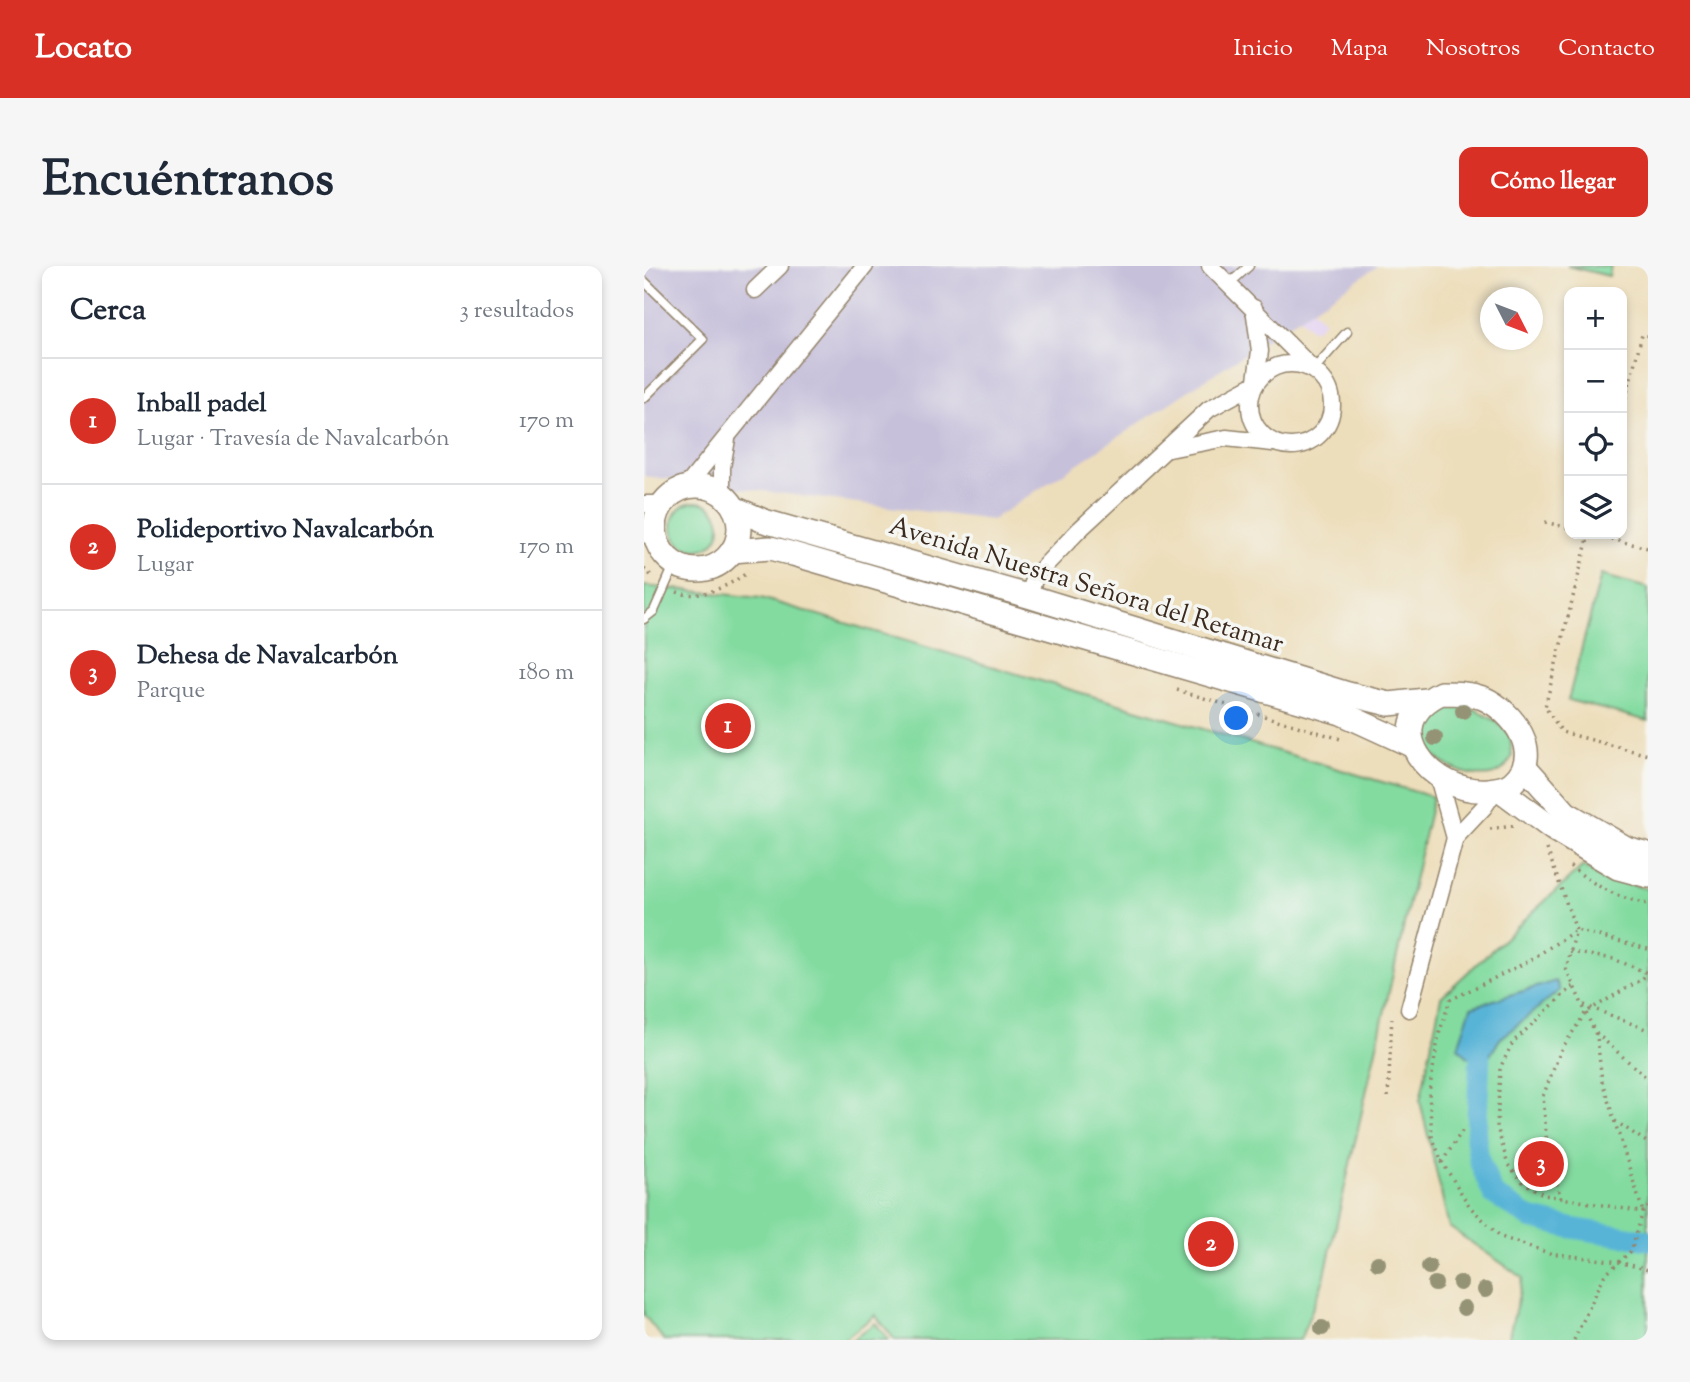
<!DOCTYPE html>
<html lang="es">
<head>
<meta charset="utf-8">
<style>
  :root { --surface:#fff; --page:#f6f6f7; --text:#1f2937; --muted:#747a83; --line:#e0e1e3; --accent:#d93025 }
  body { margin:0; font-family:"Sorts Mill Goudy",serif; background:var(--page); color:var(--text) }
  .controls { position:absolute; right:21px; top:21px; display:grid; overflow:hidden; border-radius:14px; box-shadow:0 4px 10px #0003 }
  .controls button { width:63px; height:63px; display:grid; place-items:center; padding:0; border:0; border-bottom:2px solid var(--line); background:var(--surface); color:var(--text); font:35px sans-serif }
  .compass { position:absolute; left:836px; top:21px; width:63px; height:63px; border-radius:50%; background:var(--surface); box-shadow:0 4px 10px #0003; rotate:132deg }
  .you { position:absolute; left:593px; top:453px; width:24px; height:24px; margin:-18px; border:5px solid #fff; border-radius:50%; background:#1a73e8; box-shadow:0 0 0 10px #1a73e833 }
  .badge { display:grid; place-items:center; width:46px; height:46px; border-radius:50%; background:var(--accent); color:#fff; font-size:23px; font-weight:700 }
  .pin { position:absolute; translate:-50% -50%; border:4px solid #fff; box-shadow:0 2px 7px #0006 }
  .list { margin:0; padding:0; list-style:none }
  h2 { display:flex; justify-content:space-between; align-items:center; height:91px; margin:0; padding:0 28px; font-size:30px }
  h2 small { font-size:23px; font-weight:400; color:var(--muted) }
  .list li { display:grid; grid-template-columns:46px 1fr auto; gap:21px; align-items:center; box-sizing:border-box; height:126px; padding:0 28px; border-top:2px solid var(--line) }
  .list b { display:block; font-size:26px; white-space:nowrap }
  .list p { margin:0; font-size:23px; white-space:nowrap; color:var(--muted) }
  .list em { font-size:23px; font-style:normal; color:var(--muted) }
  .icon { flex:none; width:38px; height:38px; fill:none; stroke:currentColor; stroke-width:2; stroke-linecap:round; stroke-linejoin:round }
  .map { position:relative; flex:none; width:1004px; height:1074px; overflow:hidden; border-radius:14px }
  header { display:flex; align-items:center; gap:42px; box-sizing:border-box; height:98px; padding:0 35px; background:var(--accent); color:#fff }
  header strong { font-size:33px }
  nav { display:flex; gap:38px; margin-inline-start:auto; font-size:24px }
  .intro { display:flex; align-items:center; justify-content:space-between; box-sizing:border-box; height:168px; padding:0 42px }
  h1 { margin:0; font-size:49px }
  .button { padding:18px 32px; border-radius:14px; background:var(--accent); color:#fff; font-size:24px; font-weight:700 }
  main { display:flex; gap:42px; padding:0 42px }
  aside { flex:1; background:var(--surface); border-radius:14px; box-shadow:0 4px 10px #0003 }
  .map>svg:first-child { display:block }
  .built { fill:#e4d3f2 }
  .industrial { fill:#c6c0da }
  .green { fill:#83dba0; stroke:#5f825f; stroke-width:2 }
  .water { fill:#59b4d7; stroke:#4a6f7a; stroke-width:2 }
  .lines { fill:none; stroke-linecap:round; stroke-linejoin:round }
  .canal { stroke:#59b4d7; stroke-width:21 }
  .lane-casing { stroke:#94846c; stroke-width:11 }
  .street-casing { stroke:#94846c; stroke-width:19 }
  .secondary-casing { stroke:#94846c; stroke-width:26 }
  .path { stroke:#94846c; stroke-width:3.5; stroke-dasharray:2 5; stroke-linecap:butt }
  .lane { stroke:#fff; stroke-width:8 }
  .street { stroke:#fff; stroke-width:16 }
  .secondary { stroke:#fff; stroke-width:23 }
  .tree { fill:#959376 }
  .labels { text-anchor:middle; dominant-baseline:central; stroke-width:7; stroke-linejoin:round; paint-order:stroke }
  .street-label { font-size:26px; fill:#3b2a1e; stroke:#f6f6f2 }
</style>
</head>
<body>
<header>
<strong>Locato</strong>
<nav><a>Inicio</a><a>Mapa</a><a>Nosotros</a><a>Contacto</a></nav>
</header>
<div class="intro"><h1>Encuéntranos</h1><a class="button">Cómo llegar</a></div>
<main>
<aside>
<h2>Cerca<small>3 resultados</small></h2>
<ul class="list">
<li><span class="badge">1</span><div><b>Inball padel</b><p>Lugar · Travesía de Navalcarbón</p></div><em>170 m</em></li>
<li><span class="badge">2</span><div><b>Polideportivo Navalcarbón</b><p>Lugar</p></div><em>170 m</em></li>
<li><span class="badge">3</span><div><b>Dehesa de Navalcarbón</b><p>Parque</p></div><em>180 m</em></li>
</ul>
</aside>
<div class="map">
<svg width="1004" height="1074" viewBox="0 0 1004 1074">
  <rect width="100%" height="100%" fill="#f6f6f2"/>
  <filter id="ink" filterUnits="userSpaceOnUse"><feTurbulence type="fractalNoise" baseFrequency=".0143" numOctaves="2"/><feDisplacementMap in="SourceGraphic" scale="14" xChannelSelector="R" yChannelSelector="G"/><feConvolveMatrix kernelMatrix="1 2 1 2 8 2 1 2 1" color-interpolation-filters="sRGB"/></filter>
  <filter id="wash" filterUnits="userSpaceOnUse"><feTurbulence type="fractalNoise" baseFrequency=".00686" numOctaves="4" result="noise"/><feDisplacementMap in="SourceGraphic" scale="28" xChannelSelector="R" yChannelSelector="G"/><feGaussianBlur stdDeviation="1.57" result="paint"/><feColorMatrix in="noise" values="0 0 0 0 0 0 0 0 0 0 0 0 0 0 0 0 0 1.4 0 .05"/><feComposite in="paint" operator="in"/></filter>
  <g filter="url(#wash)">
    <rect width="100%" height="100%" fill="#eddebb"/>
    <polygon class="built" points="624,0 681,55 672,63 667,63 613,10"/>
    <polygon class="industrial" points="0,0 734,0 348,254 0,210"/>
    <g class="green">
      <polygon points="923,0 967,0 965,10"/>
      <circle cx="52" cy="260" r="24"/>
      <polygon points="957,309 1004,322 1004,455 924,434"/>
      <polygon points="0,320 117,332 789,531 680,1013 656,1074 251,1074 231,1049 199,1074 20,1074 0,1049"/>
      <path d="M 823,439 L 852,455 L 866,469 L 868,491 C 865,495 862,501 858,504 C 834,523 766,490 780,457 C 788,440 806,440 823,439 Z"/>
      <polygon points="939,600 952,609 1004,623 1004,1074 864,1074 879,1012 805,961 776,835 797,731"/>
      <polygon points="231,1057 245,1074 208,1074"/>
    </g>
    <polygon class="water" points="912,715 916,724 856,773 845,791 824,791 814,781 827,741"/>
    <g class="lines">
      <polyline class="canal" points="836,790 832,872 835,894 849,928 886,952 927,962 1004,974"/>
    </g>
  </g>
  <g filter="url(#ink)">
    <g class="lines">
      <g class="lane-casing">
        <g id="lane">
          <polyline points="0,15 59,73 0,132"/>
          <polyline points="585,18 605,0"/>
          <polyline points="670,103 703,66"/>
          <polyline points="0,353 10,345 31,297"/>
        </g>
      </g>
      <g class="street-casing">
        <g id="street">
          <polyline points="566,0 668,102"/>
          <polyline points="111,24 136,0"/>
          <polyline points="610,42 616,85 612,114"/>
          <circle cx="647" cy="139" r="41"/>
          <polyline points="525,183 582,172 629,177"/>
          <polyline points="42,221 221,0"/>
          <polyline points="78,228 78,201 83,173"/>
          <polyline points="0,238 19,238"/>
          <polyline points="0,268 12,272"/>
          <polyline points="384,330 392,309 435,264 565,143 611,118"/>
          <polyline points="794,511 811,572"/>
          <polyline points="765,743 811,572 840,541 852,523"/>
        </g>
      </g>
      <g class="secondary-casing">
        <g id="secondary">
          <circle cx="53" cy="262" r="42"/>
          <polyline points="90,242 120,255 384,330 704,428 745,438 782,434"/>
          <polyline points="88,285 126,282 149,288 697,447 769,480"/>
          <path d="M 797,427 C 812,427 825,427 839,432 C 869,445 901,488 869,516 C 863,522 853,523 844,524 C 788,529 730,459 797,427 Z"/>
          <polyline points="881,501 922,547 982,582 1004,588"/>
          <polyline points="855,523 909,563 974,602 1004,610"/>
        </g>
      </g>
      <g class="path">
        <polyline points="978,146 998,69 1004,70"/>
        <polyline points="901,256 925,262"/>
        <polyline points="945,268 901,441 918,466 1004,489"/>
        <polyline points="947,268 1004,282"/>
        <polyline points="0,303 9,311"/>
        <path d="M 33,326 C 55,335 87,319 104,306"/>
        <polyline points="533,424 700,474"/>
        <polyline points="846,563 869,560"/>
        <polyline points="903,583 932,664 922,703 953,771 958,815 999,946"/>
        <path d="M 926,600 C 953,621 971,631 1004,638"/>
        <polyline points="1004,683 932,664 885,695 806,734 795,768 785,826 788,870 798,896 826,941 857,971 905,987 975,996 1004,1004"/>
        <polyline points="926,686 970,693 1003,707"/>
        <polyline points="929,720 869,776 856,802 853,861 864,899 879,916 900,929 999,946 1004,944"/>
        <polyline points="940,739 1004,764"/>
        <polyline points="952,767 1004,813"/>
        <polyline points="744,831 748,750"/>
        <polyline points="971,855 1004,877"/>
        <polyline points="798,896 820,862"/>
        <polyline points="917,933 903,881 899,830 917,784 942,746 997,714 1004,707"/>
        <polyline points="930,1074 960,1010 987,985 999,946 1004,941"/>
      </g>
      <use href="#lane" class="lane"/>
      <use href="#street" class="street"/>
      <use href="#secondary" class="secondary"/>
    </g>
    <g class="tree">
      <circle cx="819" cy="445" r="8"/>
      <circle cx="791" cy="472" r="8"/>
      <circle cx="734" cy="997" r="8"/>
      <circle cx="785" cy="1001" r="8"/>
      <circle cx="816" cy="1017" r="8"/>
      <circle cx="791" cy="1018" r="8"/>
      <circle cx="841" cy="1024" r="8"/>
      <circle cx="820" cy="1042" r="8"/>
      <circle cx="678" cy="1062" r="8"/>
    </g>
  </g>
  <g class="labels">
    <g class="street-label">
      <text transform="translate(442 320) rotate(17)">Avenida Nuestra Señora del Retamar</text>
    </g>
  </g>
</svg>
<div class="controls">
<button>+</button>
<button>−</button>
<button><svg class="icon" aria-label="locate" viewBox="0 0 24 24"><circle cx="12" cy="12" r="6"/><path d="M12 2v4M12 18v4M2 12h4M18 12h4"/></svg></button>
<button><svg class="icon" aria-label="layers" viewBox="0 0 24 24"><path d="M12 4l9 5-9 5-9-5zM3 14l9 5 9-5"/></svg></button>
</div>
<svg class="compass" viewBox="-18 -18 36 36"><path d="M0-13l5 13h-10z" fill="#e53935"/><path d="M0 13l5-13h-10z" fill="#747a83"/></svg>
<div class="you"></div>
<div class="pin badge" style="left:84px;top:460px">1</div>
<div class="pin badge" style="left:567px;top:978px">2</div>
<div class="pin badge" style="left:897px;top:898px">3</div>
</div>
</main>
</body>
</html>
